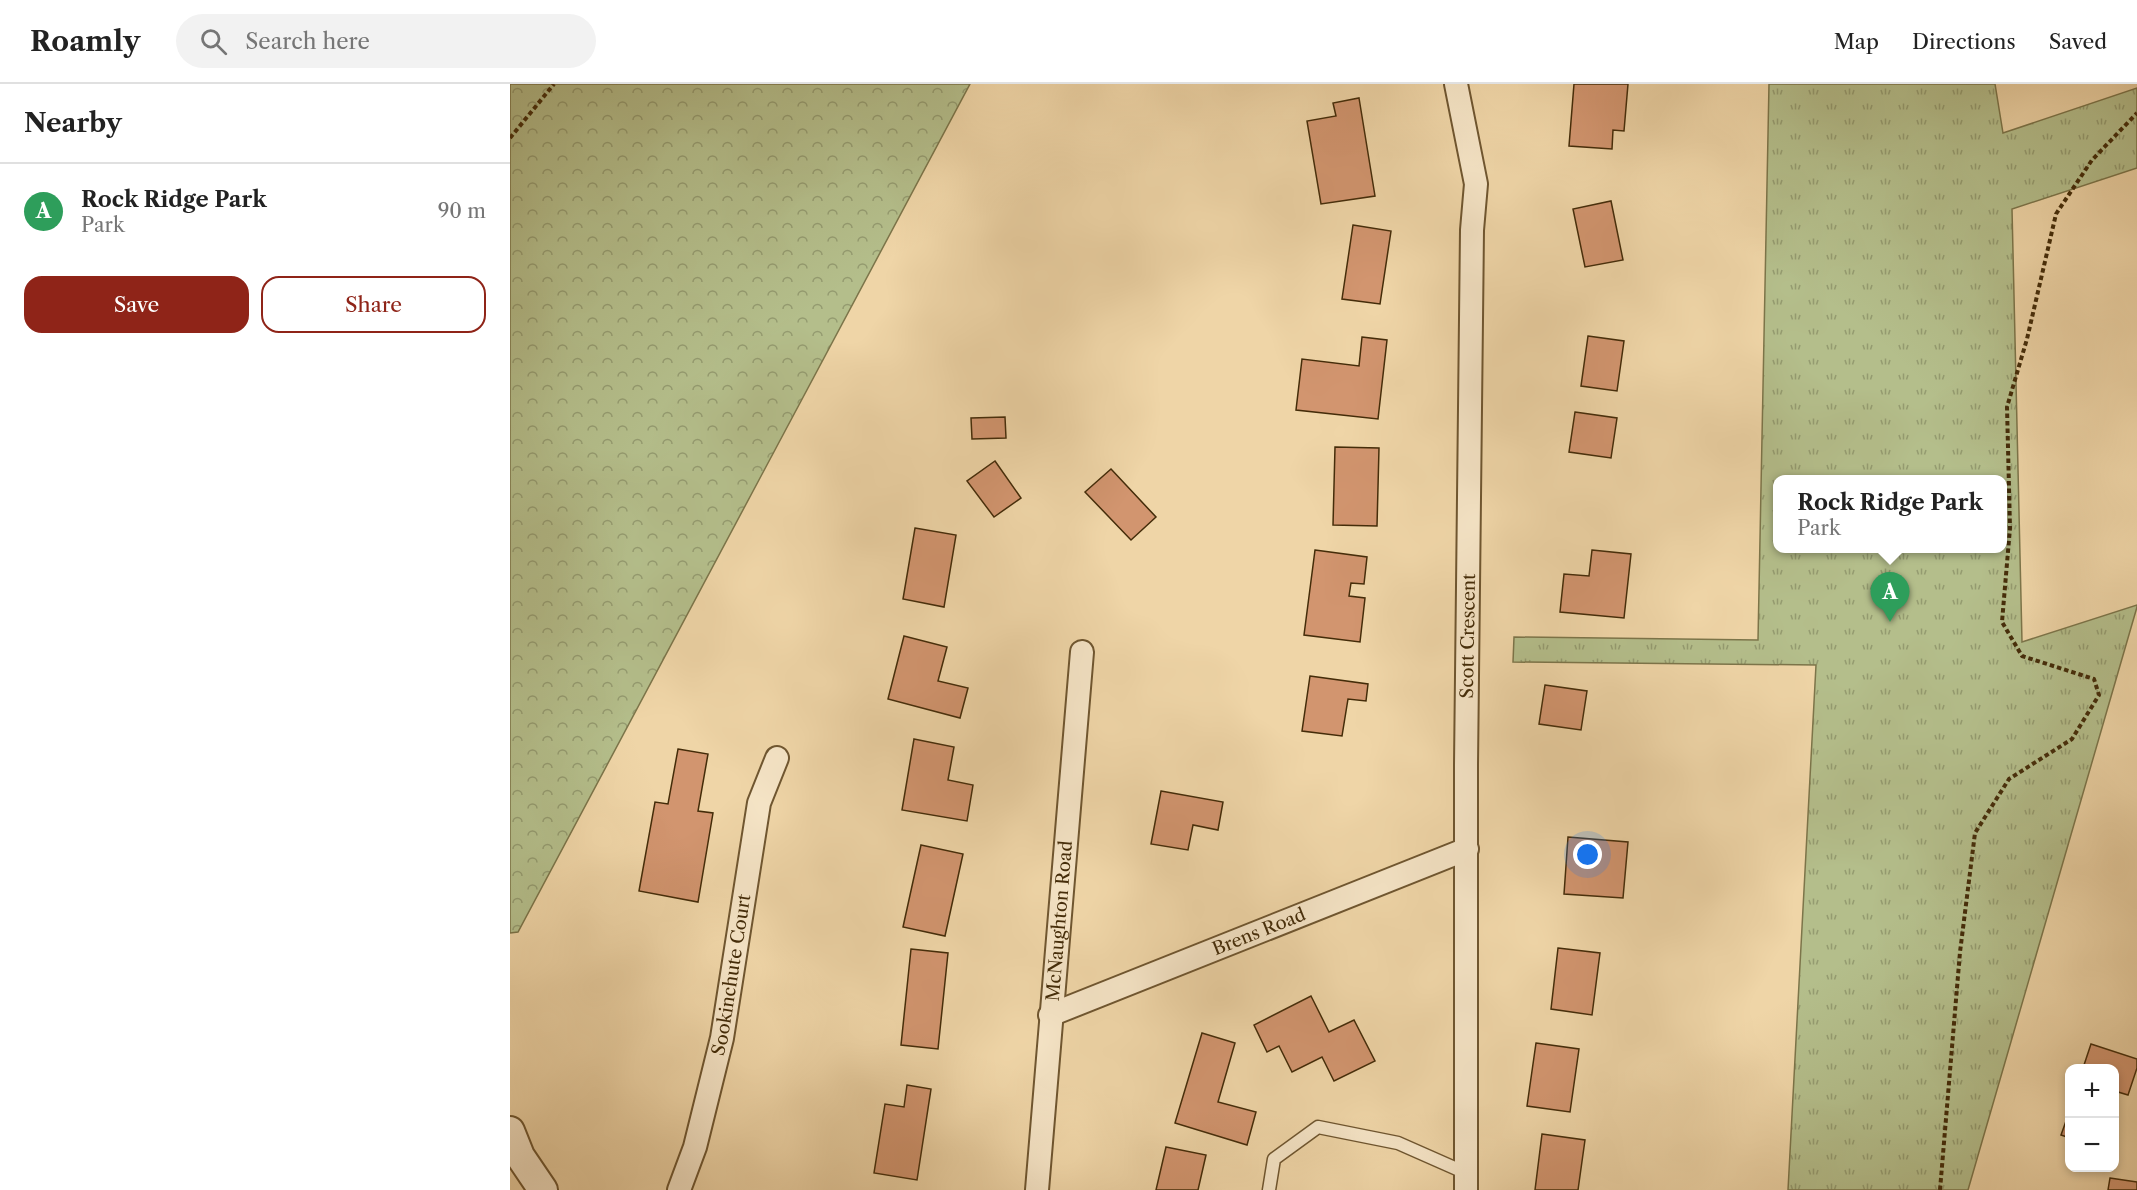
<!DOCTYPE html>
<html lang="en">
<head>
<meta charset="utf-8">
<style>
  :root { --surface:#fff; --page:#f2f2f2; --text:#222; --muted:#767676; --line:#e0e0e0; --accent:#8f2418 }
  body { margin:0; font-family:"Libre Caslon Text",serif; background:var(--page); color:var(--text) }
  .controls { position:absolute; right:18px; bottom:18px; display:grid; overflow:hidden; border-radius:12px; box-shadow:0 3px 9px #0003 }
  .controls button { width:54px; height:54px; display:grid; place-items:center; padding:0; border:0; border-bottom:2px solid var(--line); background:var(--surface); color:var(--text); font:30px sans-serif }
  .you { position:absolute; left:1078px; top:771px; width:21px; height:21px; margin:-15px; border:4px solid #fff; border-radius:50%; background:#1a73e8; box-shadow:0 0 0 9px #1a73e833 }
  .badge { display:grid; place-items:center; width:39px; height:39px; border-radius:50%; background:var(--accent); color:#fff; font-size:20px; font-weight:700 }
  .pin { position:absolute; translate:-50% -50px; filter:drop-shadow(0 2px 3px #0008) }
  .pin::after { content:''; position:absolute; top:32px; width:21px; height:18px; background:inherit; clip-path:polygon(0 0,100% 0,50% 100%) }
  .popup { position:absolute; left:1263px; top:391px; width:234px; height:78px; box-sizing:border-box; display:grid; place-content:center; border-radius:12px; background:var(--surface); filter:drop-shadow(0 2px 4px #0005); font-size:20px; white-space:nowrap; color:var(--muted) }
  .popup b { font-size:22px; color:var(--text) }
  .popup::after { content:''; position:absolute; left:50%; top:100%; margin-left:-12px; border:12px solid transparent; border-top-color:var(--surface) }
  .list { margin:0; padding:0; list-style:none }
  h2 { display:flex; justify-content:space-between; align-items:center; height:78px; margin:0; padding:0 24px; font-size:26px }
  h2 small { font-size:20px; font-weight:400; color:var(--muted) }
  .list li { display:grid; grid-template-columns:39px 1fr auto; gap:18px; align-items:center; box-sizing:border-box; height:96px; padding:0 24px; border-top:2px solid var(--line) }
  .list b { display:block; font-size:22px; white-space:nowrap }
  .list p { margin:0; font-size:20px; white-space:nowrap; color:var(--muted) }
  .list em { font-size:20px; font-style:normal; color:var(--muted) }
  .actions { display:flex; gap:12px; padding:18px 24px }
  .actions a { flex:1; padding:14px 0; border:2px solid var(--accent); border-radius:18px; text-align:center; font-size:21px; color:var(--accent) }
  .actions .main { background:var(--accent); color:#fff }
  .icon { flex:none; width:33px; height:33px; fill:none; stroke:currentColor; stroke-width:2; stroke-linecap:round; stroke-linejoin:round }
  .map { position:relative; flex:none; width:1627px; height:1106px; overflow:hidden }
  header { display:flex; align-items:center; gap:36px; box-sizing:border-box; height:84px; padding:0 30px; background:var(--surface); border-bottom:2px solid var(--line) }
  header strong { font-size:28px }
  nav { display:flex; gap:33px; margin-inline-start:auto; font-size:21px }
  .search { width:420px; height:54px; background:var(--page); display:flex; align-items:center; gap:15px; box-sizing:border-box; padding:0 21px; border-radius:33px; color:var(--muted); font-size:22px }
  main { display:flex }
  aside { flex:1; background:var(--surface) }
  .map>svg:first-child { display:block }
  .forest { fill:url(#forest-crowns); stroke:#7c754a; stroke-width:1.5 }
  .park { fill:url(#park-tufts); stroke:#7c754a; stroke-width:1.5; fill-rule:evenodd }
  .building { fill:#d2956f; stroke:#442c09; stroke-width:1.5 }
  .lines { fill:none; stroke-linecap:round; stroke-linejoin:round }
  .service-casing { stroke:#6f5630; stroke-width:15 }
  .minor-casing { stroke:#6f5630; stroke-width:26 }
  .tertiary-casing { stroke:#6f5630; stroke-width:32 }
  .path { stroke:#442c09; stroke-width:4; stroke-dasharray:4.5 3; stroke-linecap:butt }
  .service { stroke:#f5e4c6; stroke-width:12 }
  .minor { stroke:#f5e4c6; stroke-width:22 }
  .tertiary { stroke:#f5e4c6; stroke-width:28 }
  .labels { text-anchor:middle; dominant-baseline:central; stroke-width:6; stroke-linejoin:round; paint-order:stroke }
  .street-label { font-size:18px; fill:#442c09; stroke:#f5e4c6 }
</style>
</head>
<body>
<header>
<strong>Roamly</strong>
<div class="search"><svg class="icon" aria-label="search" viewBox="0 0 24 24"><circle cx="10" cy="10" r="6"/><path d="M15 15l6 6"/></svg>Search here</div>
<nav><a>Map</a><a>Directions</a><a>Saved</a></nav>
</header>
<main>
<aside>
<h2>Nearby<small></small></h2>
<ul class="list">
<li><span class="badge" style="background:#2e9e5b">A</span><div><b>Rock Ridge Park</b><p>Park</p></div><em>90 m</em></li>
</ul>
<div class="actions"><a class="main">Save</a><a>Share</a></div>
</aside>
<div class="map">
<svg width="1627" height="1106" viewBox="0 0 1627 1106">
  <defs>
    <pattern id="forest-crowns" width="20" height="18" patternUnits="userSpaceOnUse" patternTransform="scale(1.5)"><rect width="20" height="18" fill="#b4be8b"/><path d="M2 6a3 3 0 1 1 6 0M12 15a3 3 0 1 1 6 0" fill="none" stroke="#949b70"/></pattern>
    <pattern id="park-tufts" width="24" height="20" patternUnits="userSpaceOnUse" patternTransform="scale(1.5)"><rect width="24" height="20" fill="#b4be8b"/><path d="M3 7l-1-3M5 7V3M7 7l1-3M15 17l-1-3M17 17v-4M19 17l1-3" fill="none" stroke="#949b70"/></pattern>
  </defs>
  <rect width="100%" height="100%" fill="#efd5a7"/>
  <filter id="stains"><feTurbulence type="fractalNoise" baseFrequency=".00333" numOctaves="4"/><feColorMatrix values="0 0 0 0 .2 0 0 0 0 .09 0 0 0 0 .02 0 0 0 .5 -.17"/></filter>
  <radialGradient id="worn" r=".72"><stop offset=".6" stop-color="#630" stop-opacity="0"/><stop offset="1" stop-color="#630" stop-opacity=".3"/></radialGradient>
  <polygon class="forest" points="0,0 460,0 8,848 0,849"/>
  <path class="park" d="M 1259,0 L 1485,0 L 1493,49 L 1627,4 L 1627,84 L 1502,125 L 1512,558 L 1627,521 L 1627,523 L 1458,1106 L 1278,1106 L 1306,581 L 1003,578 L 1004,553 L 1248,556 ZM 1268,396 L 1492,396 L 1492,464 L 1268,464 Z"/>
  <g class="building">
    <polygon points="1064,0 1118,0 1114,47 1103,46 1102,65 1059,62"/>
    <polygon points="849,14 865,112 811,120 797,37 826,32 823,19"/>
    <polygon points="1101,117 1113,176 1075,183 1063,125"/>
    <polygon points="843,141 881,147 870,220 832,215"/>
    <polygon points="1078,252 1114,257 1107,307 1071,302"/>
    <polygon points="852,253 877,256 868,335 786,326 792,275 849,282"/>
    <polygon points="1065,328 1107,334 1101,374 1059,368"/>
    <polygon points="495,333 496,354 462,355 461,334"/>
    <polygon points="825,363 869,364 867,442 823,441"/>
    <polygon points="485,377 511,414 484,433 457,397"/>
    <polygon points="601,385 646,433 621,456 575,408"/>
    <polygon points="405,444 446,451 434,523 393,515"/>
    <polygon points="805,466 857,473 854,500 841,499 839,512 855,514 850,558 794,551"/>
    <polygon points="1082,466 1121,470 1114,534 1050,528 1054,490 1079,492"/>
    <polygon points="394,552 437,563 428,597 458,604 450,634 378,615"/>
    <polygon points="800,592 858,600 856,617 838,615 832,652 792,647"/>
    <polygon points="1035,601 1077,607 1071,646 1029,640"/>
    <polygon points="404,655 444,663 438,696 463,701 457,737 392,726"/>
    <polygon points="168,665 198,670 188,727 203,729 188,818 129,807 145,718 158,720"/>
    <polygon points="651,707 713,718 708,746 683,741 678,766 641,760"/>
    <polygon points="1058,753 1118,758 1113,814 1054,810"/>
    <polygon points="411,761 453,770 435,852 393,843"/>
    <polygon points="1048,864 1090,869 1082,931 1041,925"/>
    <polygon points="401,865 438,869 428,965 391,961"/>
    <polygon points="801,912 819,948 844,936 865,977 824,997 812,973 782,988 769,962 757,968 744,941"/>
    <polygon points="692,949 725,959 708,1018 746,1028 737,1061 665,1039"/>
    <polygon points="1026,959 1069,965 1060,1028 1017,1022"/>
    <polygon points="1581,960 1627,975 1627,984 1618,1011 1608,1008 1604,1018 1604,984 1573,984"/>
    <polygon points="397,1001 421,1005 407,1096 364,1089 375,1020 394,1023"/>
    <polygon points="1560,1026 1560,1054 1551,1051"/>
    <polygon points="1032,1050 1075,1056 1068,1106 1025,1106"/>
    <polygon points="656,1063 696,1071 688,1106 646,1106"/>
    <polygon points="1600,1094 1627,1098 1627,1106 1598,1106"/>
  </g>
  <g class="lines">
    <g class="service-casing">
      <polyline id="service" points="759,1106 764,1075 808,1043 888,1059 956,1089"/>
    </g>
    <g class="minor-casing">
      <g id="minor">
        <polyline points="946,0 966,100 962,146 956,681 956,1106"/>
        <path id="s1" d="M 540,931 L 957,765"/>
        <path id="s2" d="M 169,1106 L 185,1063 L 212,954 L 249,719 L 267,674"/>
        <path id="s3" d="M 527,1106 L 572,568"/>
      </g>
    </g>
    <g class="tertiary-casing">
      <polyline id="tertiary" points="0,1047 10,1072 33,1106"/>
    </g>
    <g class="path">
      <polyline points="0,54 44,0"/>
      <polyline points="1430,1106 1450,868 1465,749 1499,695 1562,655 1589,611 1584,595 1512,572 1492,538 1500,444 1497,323 1517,255 1546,130 1582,76 1627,29"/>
    </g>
    <use href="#service" class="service"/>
    <use href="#minor" class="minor"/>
    <use href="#tertiary" class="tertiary"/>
  </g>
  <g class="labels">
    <g class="street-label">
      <text transform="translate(958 552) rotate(-89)">Scott Crescent</text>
      <text stroke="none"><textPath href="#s3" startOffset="270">McNaughton Road</textPath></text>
      <text stroke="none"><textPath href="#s1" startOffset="225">Brens Road</textPath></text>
      <text stroke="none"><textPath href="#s2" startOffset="222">Sookinchute Court</textPath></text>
    </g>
  </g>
  <rect width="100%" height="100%" filter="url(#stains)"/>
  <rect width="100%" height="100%" fill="url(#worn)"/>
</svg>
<div class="controls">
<button>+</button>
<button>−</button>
</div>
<div class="you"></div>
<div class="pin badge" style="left:1380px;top:538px;background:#2e9e5b">A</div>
<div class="popup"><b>Rock Ridge Park</b>Park</div>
</div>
</main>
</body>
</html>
